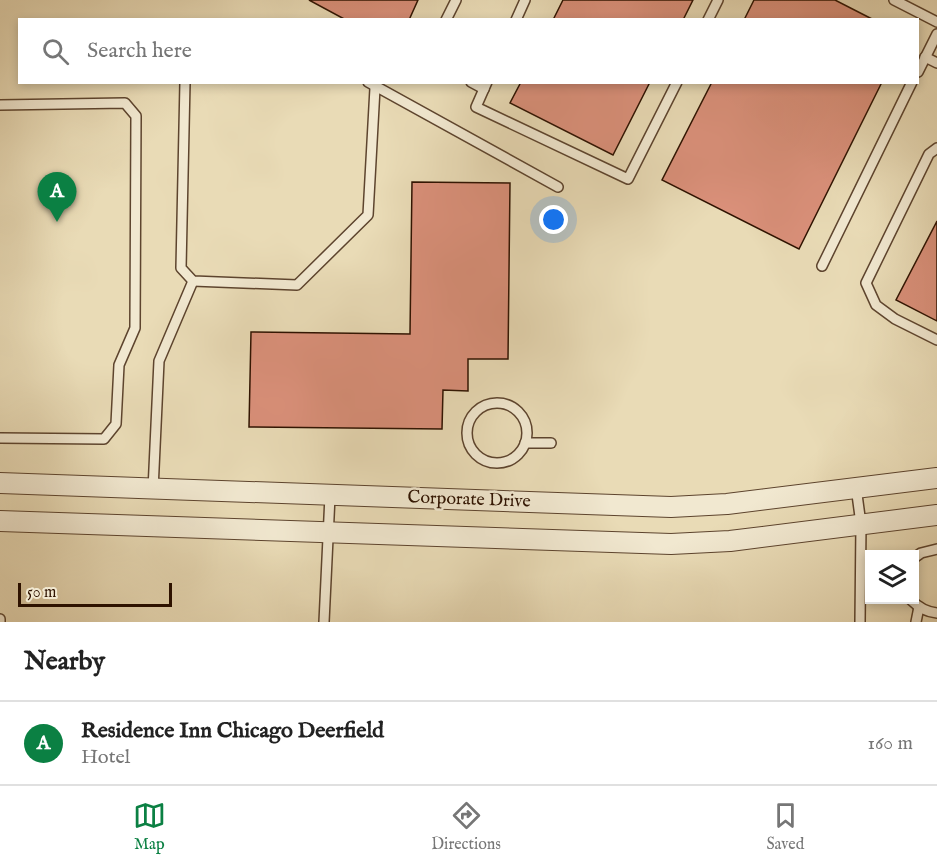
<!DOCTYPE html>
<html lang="en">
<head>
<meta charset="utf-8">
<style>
  :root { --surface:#fff; --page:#f6f6f6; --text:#222; --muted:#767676; --line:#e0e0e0; --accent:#0b8043 }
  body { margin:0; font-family:"IM FELL English",serif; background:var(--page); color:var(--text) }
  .controls { position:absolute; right:18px; bottom:18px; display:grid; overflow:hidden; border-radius:0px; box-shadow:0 3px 9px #0003 }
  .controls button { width:54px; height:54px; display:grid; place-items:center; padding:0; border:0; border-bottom:2px solid var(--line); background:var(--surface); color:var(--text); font:30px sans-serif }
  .scale { position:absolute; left:18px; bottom:15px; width:154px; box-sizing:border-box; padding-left:6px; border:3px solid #2e1200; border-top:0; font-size:16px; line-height:21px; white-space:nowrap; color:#2e1200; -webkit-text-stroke:4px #f1e8d0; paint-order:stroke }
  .you { position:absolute; left:554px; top:220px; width:21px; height:21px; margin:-15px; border:4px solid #fff; border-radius:50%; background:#1a73e8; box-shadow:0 0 0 9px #1a73e833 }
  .badge { display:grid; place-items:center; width:39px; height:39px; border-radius:50%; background:var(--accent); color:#fff; font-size:20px; font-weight:700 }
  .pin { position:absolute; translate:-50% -50px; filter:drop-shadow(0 2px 3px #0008) }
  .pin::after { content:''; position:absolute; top:32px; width:21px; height:18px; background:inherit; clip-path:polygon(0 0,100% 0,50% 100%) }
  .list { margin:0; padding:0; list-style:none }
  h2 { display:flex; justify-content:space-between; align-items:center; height:78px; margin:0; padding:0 24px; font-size:26px }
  h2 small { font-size:20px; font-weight:400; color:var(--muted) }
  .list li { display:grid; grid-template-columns:39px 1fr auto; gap:18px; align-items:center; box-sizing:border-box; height:84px; padding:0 24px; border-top:2px solid var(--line) }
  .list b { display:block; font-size:22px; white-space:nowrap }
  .list p { margin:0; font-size:20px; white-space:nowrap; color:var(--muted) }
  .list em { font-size:20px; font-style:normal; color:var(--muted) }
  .icon { flex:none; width:33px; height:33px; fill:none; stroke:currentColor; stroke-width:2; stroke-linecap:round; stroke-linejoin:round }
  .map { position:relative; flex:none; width:937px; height:622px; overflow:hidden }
  .search { position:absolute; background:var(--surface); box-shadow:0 3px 9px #0003; left:18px; right:18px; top:18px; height:66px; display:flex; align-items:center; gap:15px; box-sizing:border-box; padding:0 21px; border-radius:0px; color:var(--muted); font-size:22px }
  .sheet { height:162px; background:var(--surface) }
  nav { display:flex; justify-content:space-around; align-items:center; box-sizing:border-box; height:84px; border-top:2px solid var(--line); background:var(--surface); font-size:16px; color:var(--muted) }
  nav a { display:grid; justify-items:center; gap:3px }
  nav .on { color:var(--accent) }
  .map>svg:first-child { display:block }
  .building { fill:#da907a; stroke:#2e1200; stroke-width:1.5 }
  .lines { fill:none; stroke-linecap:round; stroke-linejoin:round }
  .lane-casing { stroke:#5d442e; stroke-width:12 }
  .street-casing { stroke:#5d442e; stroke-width:22 }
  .lane { stroke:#f1e8d0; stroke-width:9 }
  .street { stroke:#f1e8d0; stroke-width:20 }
  .labels { text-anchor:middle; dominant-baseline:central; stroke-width:5; stroke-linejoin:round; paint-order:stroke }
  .street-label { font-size:18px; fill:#2e1200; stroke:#f1e8d0 }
</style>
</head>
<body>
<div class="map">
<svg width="937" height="622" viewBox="0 0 937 622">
  <rect width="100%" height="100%" fill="#e9dbb6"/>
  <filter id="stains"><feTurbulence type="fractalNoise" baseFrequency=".00333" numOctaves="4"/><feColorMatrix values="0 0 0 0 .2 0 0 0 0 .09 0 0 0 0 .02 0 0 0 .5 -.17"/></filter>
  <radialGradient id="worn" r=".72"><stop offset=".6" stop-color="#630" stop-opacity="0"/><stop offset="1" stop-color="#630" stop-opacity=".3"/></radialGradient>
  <g class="building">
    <polygon points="309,0 418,0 409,20 346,20"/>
    <polygon points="563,0 693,0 683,20 553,20"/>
    <polygon points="754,0 835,0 874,20 744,20"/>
    <polygon points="521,82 650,82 613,155 510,103"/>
    <polygon points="712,82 882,82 799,249 662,180"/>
    <polygon points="412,182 510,183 508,359 468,359 468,391 443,390 442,429 249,427 251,332 410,334"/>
    <polygon points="937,221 937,321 896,300"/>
  </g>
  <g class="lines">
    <g class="lane-casing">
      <g id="lane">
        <polyline points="894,0 937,22"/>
        <polyline points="446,20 456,0"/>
        <polyline points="516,20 525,0"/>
        <polyline points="708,20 718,0"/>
        <polyline points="925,57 937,63"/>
        <polyline points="918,72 937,34"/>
        <polyline points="185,82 181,268 193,281 297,285 368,215 375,88"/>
        <polyline points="368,82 558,187"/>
        <polyline points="471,82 484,89"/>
        <polyline points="487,82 476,107 628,179 677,82"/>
        <polyline points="0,105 125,103 136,116 135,328 119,365 116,424 104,439 0,438"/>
        <polyline points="937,148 929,154 866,283 876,305 895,319 937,340"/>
        <polyline points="822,266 912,82"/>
        <circle cx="497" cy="433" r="30"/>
        <polyline points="525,443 551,443"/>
        <polyline points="856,487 861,524 860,622"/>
        <polyline points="153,490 159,361 193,281"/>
        <polyline points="914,558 921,553 937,549"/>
        <path d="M 911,600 C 919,608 926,612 937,613"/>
        <polyline points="0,619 0,622"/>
        <polyline points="324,622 330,496"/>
        <polyline points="916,622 919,607"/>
      </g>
    </g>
    <g class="street-casing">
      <g id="street">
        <polyline points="0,483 671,507 727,504 937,478"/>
        <polyline points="0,521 671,544 730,541 937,515"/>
      </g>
    </g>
    <use href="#lane" class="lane"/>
    <use href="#street" class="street"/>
  </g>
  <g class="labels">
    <g class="street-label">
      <text transform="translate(469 500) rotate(2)">Corporate Drive</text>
    </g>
  </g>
  <rect width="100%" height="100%" filter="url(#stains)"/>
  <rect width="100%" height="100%" fill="url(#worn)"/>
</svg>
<div class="controls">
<button><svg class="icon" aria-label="layers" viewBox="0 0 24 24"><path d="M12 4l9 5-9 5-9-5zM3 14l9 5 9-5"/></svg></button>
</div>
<div class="scale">50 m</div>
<div class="you"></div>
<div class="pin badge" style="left:57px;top:222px">A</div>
<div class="search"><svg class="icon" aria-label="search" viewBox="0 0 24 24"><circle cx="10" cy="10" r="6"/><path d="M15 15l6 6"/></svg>Search here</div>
</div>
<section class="sheet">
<h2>Nearby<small></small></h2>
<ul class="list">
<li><span class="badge">A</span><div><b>Residence Inn Chicago Deerfield</b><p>Hotel</p></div><em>160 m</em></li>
</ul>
</section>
<nav>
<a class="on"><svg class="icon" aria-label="map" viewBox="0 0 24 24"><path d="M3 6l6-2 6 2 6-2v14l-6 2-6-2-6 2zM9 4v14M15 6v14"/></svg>Map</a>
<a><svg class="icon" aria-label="directions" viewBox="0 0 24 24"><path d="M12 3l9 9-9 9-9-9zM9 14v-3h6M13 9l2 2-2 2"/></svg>Directions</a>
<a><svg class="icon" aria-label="saved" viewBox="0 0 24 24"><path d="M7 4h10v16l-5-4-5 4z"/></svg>Saved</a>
</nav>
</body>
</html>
